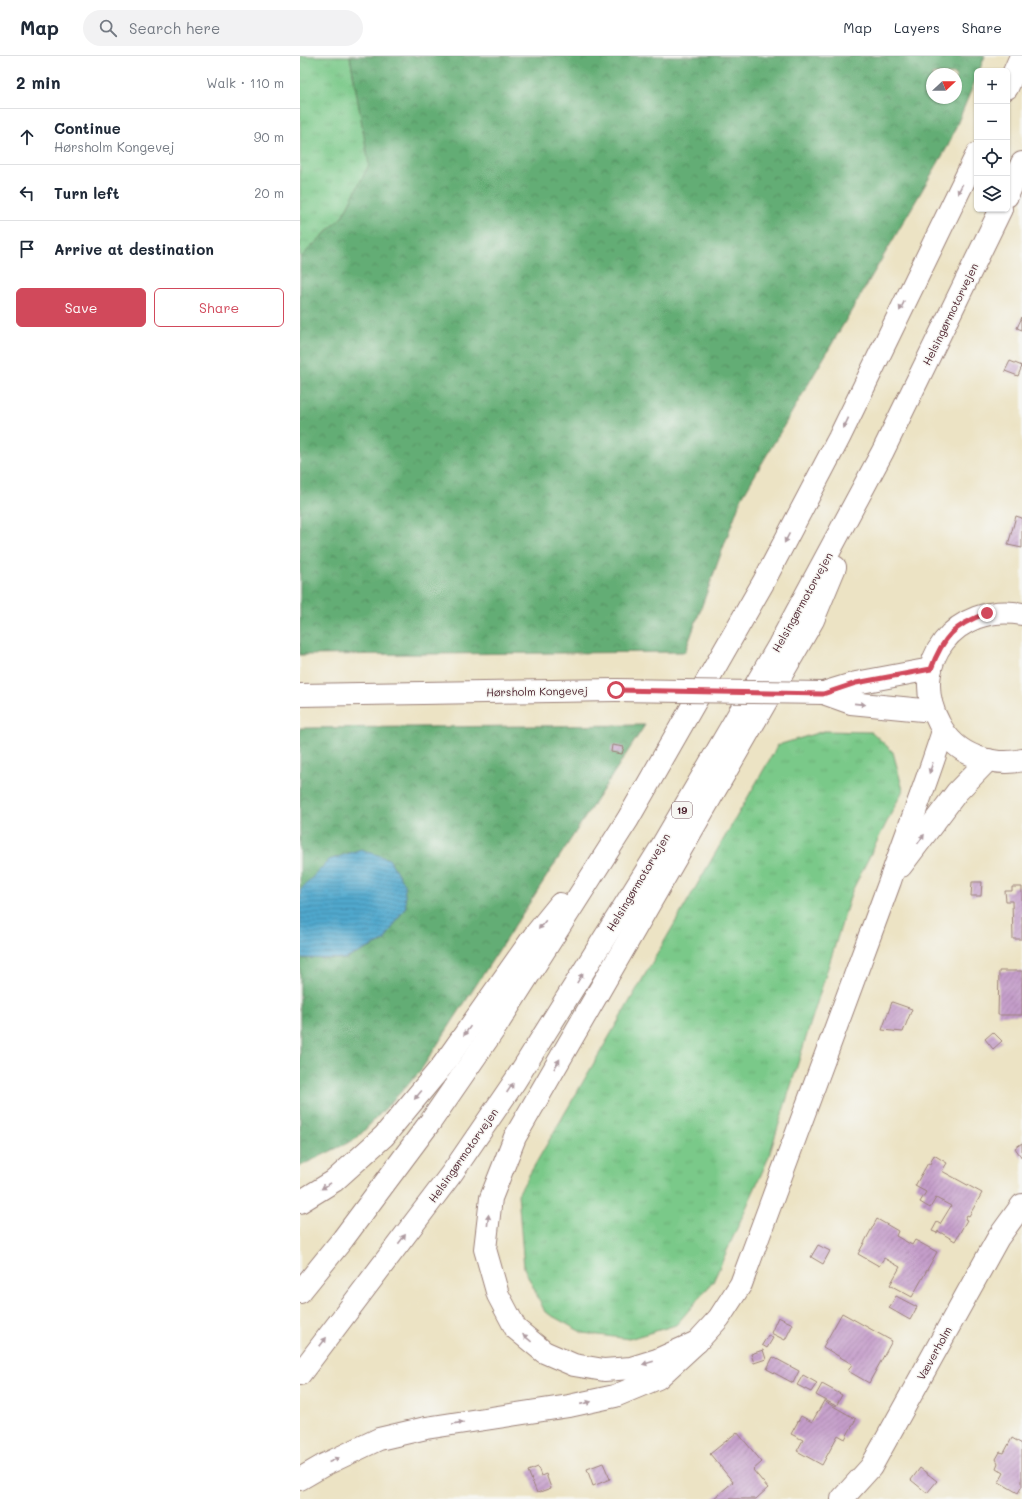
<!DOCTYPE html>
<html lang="en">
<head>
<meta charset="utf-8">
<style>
  :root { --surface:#fff; --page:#f2f2f3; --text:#1f2937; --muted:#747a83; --line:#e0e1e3; --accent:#d1495b }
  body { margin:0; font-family:Mali,sans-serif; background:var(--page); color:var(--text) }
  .controls { position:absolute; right:12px; top:12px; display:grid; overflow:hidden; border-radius:6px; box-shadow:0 1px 3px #0004 }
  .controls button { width:36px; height:36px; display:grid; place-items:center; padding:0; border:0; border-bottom:1px solid var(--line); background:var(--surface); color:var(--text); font:20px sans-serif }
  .compass { position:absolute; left:626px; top:12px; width:36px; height:36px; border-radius:50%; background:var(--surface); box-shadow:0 1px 3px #0004; rotate:68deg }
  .stop { position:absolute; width:12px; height:12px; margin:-9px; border:3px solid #d1495b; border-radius:50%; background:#fff }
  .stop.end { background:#d1495b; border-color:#fff; box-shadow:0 1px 4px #0008 }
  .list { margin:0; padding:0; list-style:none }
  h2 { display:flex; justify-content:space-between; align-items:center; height:52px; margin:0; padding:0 16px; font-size:17px }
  h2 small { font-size:13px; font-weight:400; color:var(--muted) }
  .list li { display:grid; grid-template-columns:26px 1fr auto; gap:12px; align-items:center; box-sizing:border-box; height:56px; padding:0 16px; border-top:1px solid var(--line) }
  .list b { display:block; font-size:15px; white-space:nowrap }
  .list p { margin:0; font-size:13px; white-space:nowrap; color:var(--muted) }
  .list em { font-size:13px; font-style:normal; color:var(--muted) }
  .actions { display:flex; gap:8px; padding:12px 16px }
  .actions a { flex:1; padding:9px 0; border:1px solid var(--accent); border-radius:6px; text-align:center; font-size:14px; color:var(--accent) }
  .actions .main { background:var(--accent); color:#fff }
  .icon { flex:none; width:22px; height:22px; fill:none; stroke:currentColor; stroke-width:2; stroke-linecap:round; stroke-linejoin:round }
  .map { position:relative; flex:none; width:722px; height:1443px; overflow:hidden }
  header { display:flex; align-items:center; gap:24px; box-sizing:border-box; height:56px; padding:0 20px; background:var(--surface); border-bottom:1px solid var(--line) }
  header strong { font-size:19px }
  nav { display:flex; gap:22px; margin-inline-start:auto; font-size:14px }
  .search { width:280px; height:36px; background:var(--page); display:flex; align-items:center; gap:10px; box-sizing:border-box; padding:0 14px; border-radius:22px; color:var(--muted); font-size:15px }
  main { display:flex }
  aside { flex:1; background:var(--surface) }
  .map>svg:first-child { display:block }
  .grass { fill:url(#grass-tufts); stroke:#62745a }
  .forest { fill:url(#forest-crowns); stroke:#566650; fill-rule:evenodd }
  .water { fill:url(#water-rules); stroke:#4d647c }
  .building { fill:url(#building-hatch) }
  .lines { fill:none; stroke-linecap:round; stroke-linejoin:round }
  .street-casing { stroke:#9b8178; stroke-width:24 }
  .secondary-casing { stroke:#9b8178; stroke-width:24 }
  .highway-casing { stroke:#9b8178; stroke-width:24 }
  .street { stroke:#fff; stroke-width:22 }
  .secondary { stroke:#fff; stroke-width:22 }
  .highway { stroke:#fff; stroke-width:22 }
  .secondary-bridge-casing { stroke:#9b8178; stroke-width:24; stroke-linecap:butt }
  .secondary-bridge { stroke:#fff; stroke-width:22 }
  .oneway { fill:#ae9aa0 }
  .route { stroke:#d1495b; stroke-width:5 }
  .labels { text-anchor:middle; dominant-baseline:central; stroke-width:3; stroke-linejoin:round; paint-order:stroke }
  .shield { fill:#f6f6f2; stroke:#7e6067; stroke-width:1 }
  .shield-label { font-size:10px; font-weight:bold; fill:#4a1f2b }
  .street-label { font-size:11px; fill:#4a1f2b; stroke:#f6f6f2 }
</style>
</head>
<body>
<header>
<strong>Map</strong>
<div class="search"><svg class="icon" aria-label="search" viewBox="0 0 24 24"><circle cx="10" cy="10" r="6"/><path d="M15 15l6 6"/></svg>Search here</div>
<nav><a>Map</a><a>Layers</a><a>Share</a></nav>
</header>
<main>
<aside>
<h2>2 min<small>Walk · 110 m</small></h2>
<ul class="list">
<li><svg class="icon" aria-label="ahead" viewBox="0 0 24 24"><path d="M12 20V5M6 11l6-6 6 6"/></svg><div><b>Continue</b><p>Hørsholm Kongevej</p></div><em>90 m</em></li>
<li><svg class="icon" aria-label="left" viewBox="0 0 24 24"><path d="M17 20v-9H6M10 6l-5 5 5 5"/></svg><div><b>Turn left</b></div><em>20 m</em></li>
<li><svg class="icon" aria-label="arrive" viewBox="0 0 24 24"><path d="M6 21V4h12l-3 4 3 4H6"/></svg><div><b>Arrive at destination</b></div></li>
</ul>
<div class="actions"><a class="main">Save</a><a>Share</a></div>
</aside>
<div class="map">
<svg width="722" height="1443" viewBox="0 0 722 1443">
  <defs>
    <pattern id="grass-tufts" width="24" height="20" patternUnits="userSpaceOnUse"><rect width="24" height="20" fill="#7ac989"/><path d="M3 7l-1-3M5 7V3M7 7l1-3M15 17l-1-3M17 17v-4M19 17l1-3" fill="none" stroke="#6bac76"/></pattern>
    <pattern id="forest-crowns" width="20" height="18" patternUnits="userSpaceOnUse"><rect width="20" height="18" fill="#63ad75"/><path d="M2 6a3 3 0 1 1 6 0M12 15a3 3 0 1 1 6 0" fill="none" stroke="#548c60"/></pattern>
    <pattern id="water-rules" width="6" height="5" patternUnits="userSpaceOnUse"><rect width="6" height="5" fill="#50a8cd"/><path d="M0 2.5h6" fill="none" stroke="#4488a7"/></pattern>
    <pattern id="building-hatch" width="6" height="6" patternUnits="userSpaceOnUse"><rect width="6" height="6" fill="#c59eca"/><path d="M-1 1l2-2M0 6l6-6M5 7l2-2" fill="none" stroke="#a280a4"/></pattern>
  </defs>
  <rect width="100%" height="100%" fill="#f6f6f2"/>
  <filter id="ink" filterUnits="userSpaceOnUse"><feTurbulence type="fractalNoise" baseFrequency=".025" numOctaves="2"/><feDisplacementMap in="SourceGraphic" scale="8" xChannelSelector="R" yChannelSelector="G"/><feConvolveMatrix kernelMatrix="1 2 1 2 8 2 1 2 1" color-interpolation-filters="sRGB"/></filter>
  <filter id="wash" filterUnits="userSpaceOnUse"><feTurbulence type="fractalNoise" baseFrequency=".012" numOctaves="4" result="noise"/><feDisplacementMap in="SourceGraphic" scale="16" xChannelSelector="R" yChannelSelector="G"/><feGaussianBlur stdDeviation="0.9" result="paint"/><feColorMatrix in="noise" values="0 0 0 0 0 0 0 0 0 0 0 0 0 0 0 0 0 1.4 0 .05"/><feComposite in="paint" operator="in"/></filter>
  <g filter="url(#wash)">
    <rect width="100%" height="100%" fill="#ece3c4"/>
    <g class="grass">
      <polygon points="0,0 50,0 70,109 42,161 0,202"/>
      <polygon points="524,675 572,676 593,696 603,734 552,835 468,1103 413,1226 376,1269 329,1283 283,1277 245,1256 224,1212 218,1138 478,689"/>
    </g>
    <g class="forest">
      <path d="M 50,0 L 685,0 L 679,15 L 677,15 L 677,20 L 648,90 L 441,443 L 385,596 L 0,599 L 0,202 L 42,161 L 69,109 ZM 632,18 L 656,18 L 656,42 L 632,42 Z"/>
      <polygon points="345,669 119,1017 56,1083 0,1110 0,902 45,903 84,885 106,850 2,832 0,834 0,672"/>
    </g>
    <polygon class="water" points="61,793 89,803 104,828 106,850 84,885 45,903 0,902 0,834 29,804"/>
    <g id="blocks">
      <g class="building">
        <polygon points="722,261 722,274 717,272"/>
        <polygon points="710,305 722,310 718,320 705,315"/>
        <polygon points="716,460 722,462 722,492 708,489"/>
        <polygon points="312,689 324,691 322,698 311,696"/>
        <polygon points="672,826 682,826 681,840 671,840"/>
        <polygon points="712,831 722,831 722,883 713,883 712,845 706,845 705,835 712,835"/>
        <polygon points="699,915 722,915 722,959 698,959"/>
        <polygon points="592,946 612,953 603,976 582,974"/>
        <polygon points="693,976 702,985 693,993 685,983"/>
        <polygon points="722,1087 722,1102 715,1092"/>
        <polygon points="634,1099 647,1107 642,1115 682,1137 669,1160 667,1159 665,1163 667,1164 655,1185 638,1175 637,1177 632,1175 637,1166 640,1168 651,1150 636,1142 630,1152 620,1146 626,1136 615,1130 628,1107 630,1108"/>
        <polygon points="577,1163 598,1175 596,1180 612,1189 615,1184 637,1196 612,1241 590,1229 600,1211 584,1202 579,1210 558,1198"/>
        <polygon points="518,1189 530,1195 523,1208 511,1201"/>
        <polygon points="596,1240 617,1251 610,1264 589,1252"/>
        <polygon points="542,1257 592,1285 569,1327 548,1315 552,1308 523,1291"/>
        <polygon points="478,1261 493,1268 485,1284 471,1277"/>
        <polygon points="468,1279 473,1282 467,1292 462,1289"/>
        <polygon points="463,1294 466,1303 454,1307 451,1298"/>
        <polygon points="473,1301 499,1315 493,1327 467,1313"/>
        <polygon points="503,1319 517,1327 511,1336 497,1329"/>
        <polygon points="522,1328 542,1339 536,1350 516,1339"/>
        <polygon points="524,1345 556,1363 545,1383 538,1379 522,1409 497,1395 503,1384 491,1378 501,1360 512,1366"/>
        <polygon points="437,1376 462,1406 453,1414 468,1432 456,1443 413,1443 433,1426 410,1398"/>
        <polygon points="712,1382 722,1388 722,1430 718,1437 699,1426 704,1417 696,1412 698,1407 696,1403 700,1396 704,1397"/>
        <polygon points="303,1407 310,1423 293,1430 287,1413"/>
        <polygon points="238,1411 241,1420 246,1418 251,1432 237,1437 228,1415"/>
        <polygon points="620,1412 637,1425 627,1437 611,1424"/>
      </g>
    </g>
  </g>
  <g filter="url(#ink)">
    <use href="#blocks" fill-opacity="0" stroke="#9b8178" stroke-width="1"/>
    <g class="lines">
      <g class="street-casing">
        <polyline id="street" points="542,1443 571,1411 698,1182 722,1149"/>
      </g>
      <g class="secondary-casing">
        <g id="secondary">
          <path d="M 722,558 C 656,546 607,607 639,667 C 647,683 660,695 677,701 C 692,706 707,708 722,704"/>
          <polyline points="523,637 551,647 633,655"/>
          <polyline points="523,637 556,627 631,613"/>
          <polyline points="0,639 316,634"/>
        </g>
      </g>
      <g class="highway-casing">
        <g id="highway">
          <polyline points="707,32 721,0"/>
          <polyline points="707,140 722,107"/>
          <polyline points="601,810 657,736 688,704"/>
          <polyline points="0,1146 34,1125 84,1080 143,1009 234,880 260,848"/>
          <polyline points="0,1236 43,1183 131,1065 193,975 328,763 463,527 539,382 677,98"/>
          <polyline points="397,1286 357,1304 331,1312 304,1314 274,1309 244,1296 216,1273 198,1239 185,1193 191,1142 215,1081 513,564 535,511"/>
          <polyline points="0,1318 152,1117 215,1025 360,793 479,589 583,395 701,153"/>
          <path d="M 0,1423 L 24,1409 L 79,1383 L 126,1372 L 269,1350 L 315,1340 L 358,1322 L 397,1286 L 419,1262 L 441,1228 L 590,825 C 607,775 627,726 643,675"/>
        </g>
      </g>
      <use href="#street" class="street"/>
      <use href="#secondary" class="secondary"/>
      <use href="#highway" class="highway"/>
      <g class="secondary-bridge-casing">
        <polyline id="secondary-bridge" points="316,634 523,637"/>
      </g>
      <use href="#secondary-bridge" class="secondary-bridge"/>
    </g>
    <defs><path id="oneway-solid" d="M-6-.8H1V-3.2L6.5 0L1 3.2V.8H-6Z"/></defs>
    <g class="oneway">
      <use href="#oneway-solid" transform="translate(660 133) rotate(116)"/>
      <use href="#oneway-solid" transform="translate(602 250) rotate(116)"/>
      <use href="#oneway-solid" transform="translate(546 367) rotate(115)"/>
      <use href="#oneway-solid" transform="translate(487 482) rotate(118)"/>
      <use href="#oneway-solid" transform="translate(560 648) rotate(6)"/>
      <use href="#oneway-solid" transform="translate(631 712) rotate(109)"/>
      <use href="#oneway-solid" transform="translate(621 783) rotate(-54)"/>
      <use href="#oneway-solid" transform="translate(242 869) rotate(129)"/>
      <use href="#oneway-solid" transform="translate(280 922) rotate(-58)"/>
      <use href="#oneway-solid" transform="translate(167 975) rotate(125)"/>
      <use href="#oneway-solid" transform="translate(257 1008) rotate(-60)"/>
      <use href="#oneway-solid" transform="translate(210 1032) rotate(-56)"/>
      <use href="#oneway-solid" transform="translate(118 1039) rotate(130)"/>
      <use href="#oneway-solid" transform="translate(26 1130) rotate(148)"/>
      <use href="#oneway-solid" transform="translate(188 1164) rotate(-84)"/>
      <use href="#oneway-solid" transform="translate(102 1183) rotate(-53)"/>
      <use href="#oneway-solid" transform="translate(227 1282) rotate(-140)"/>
      <use href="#oneway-solid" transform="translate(23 1286) rotate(-53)"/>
      <use href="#oneway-solid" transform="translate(348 1307) rotate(164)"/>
      <use href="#oneway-solid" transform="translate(286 1347) rotate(-13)"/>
      <use href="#oneway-solid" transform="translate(158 1367) rotate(-9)"/>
      <use href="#oneway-solid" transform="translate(34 1404) rotate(-25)"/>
    </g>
  </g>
  <g class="lines" filter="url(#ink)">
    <path class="route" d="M 316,634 L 523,638 L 556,627 L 631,613 C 643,581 654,569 687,557"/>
  </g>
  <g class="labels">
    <rect class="shield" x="372" y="746" width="20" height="16" rx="3"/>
    <g class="shield-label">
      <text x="382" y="754">19</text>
    </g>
    <g class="street-label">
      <text transform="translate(650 258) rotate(-64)">Helsingørmotorvejen</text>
      <text transform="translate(502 546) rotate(-61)">Helsingørmotorvejen</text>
      <text transform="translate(237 635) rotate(-1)">Hørsholm Kongevej</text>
      <text transform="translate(338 826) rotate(-59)">Helsingørmotorvejen</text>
      <text transform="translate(163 1099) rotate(-55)">Helsingørmotorvejen</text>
      <text transform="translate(634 1297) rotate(-61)">Væverholm</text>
    </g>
  </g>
</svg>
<div class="controls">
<button>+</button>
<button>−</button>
<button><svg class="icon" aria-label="locate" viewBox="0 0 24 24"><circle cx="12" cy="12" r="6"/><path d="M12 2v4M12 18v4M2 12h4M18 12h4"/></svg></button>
<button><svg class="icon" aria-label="layers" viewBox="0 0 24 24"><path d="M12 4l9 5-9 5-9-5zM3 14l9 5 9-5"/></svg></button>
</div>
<svg class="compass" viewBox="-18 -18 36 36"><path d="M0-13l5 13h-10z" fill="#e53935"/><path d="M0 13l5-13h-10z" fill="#747a83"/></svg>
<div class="stop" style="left:316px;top:634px"></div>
<div class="stop end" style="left:687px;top:557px"></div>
</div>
</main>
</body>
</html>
